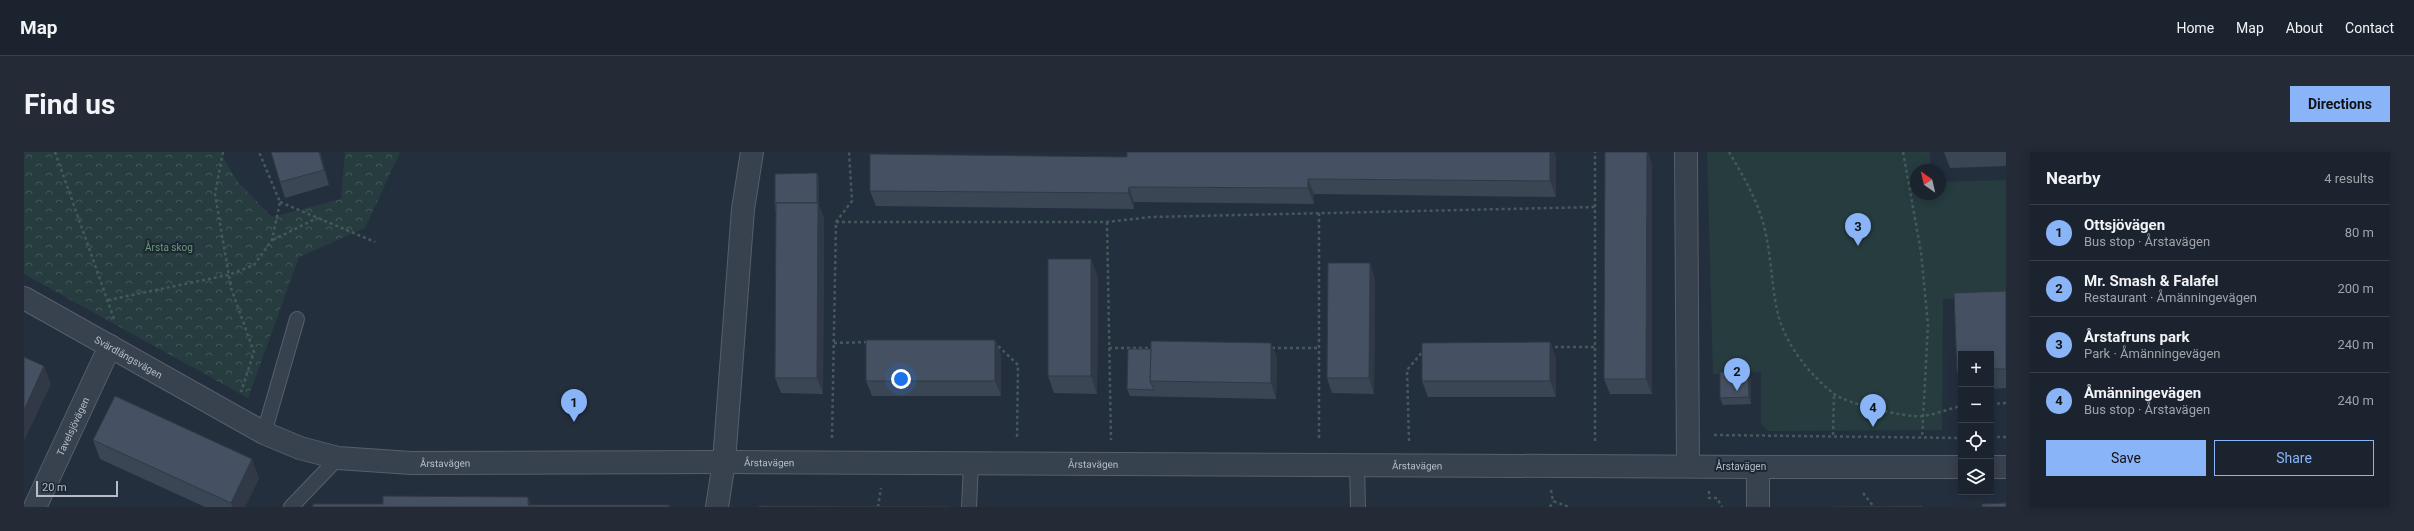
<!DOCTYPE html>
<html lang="en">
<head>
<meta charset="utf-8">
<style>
  :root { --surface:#1b232e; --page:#242b36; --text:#f1f3f6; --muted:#a0a4aa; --line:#39404a; --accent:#8ab4f8 }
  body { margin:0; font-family:Roboto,sans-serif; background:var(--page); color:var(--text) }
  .controls { position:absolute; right:12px; bottom:12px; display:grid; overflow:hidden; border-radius:0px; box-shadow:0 2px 10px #0003 }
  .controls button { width:36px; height:36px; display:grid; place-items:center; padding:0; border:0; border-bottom:1px solid var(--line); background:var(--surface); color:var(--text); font:20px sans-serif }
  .compass { position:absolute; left:1886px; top:12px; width:36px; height:36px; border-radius:50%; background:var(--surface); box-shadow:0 2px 10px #0003; rotate:326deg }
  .scale { position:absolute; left:12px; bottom:10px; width:82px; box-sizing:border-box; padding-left:4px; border:2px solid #b4bcc9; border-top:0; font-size:11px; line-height:14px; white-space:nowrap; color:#b4bcc9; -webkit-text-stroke:3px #1d2633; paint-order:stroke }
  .you { position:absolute; left:877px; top:227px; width:14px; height:14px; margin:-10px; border:3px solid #fff; border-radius:50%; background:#1a73e8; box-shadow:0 0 0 6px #1a73e833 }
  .badge { display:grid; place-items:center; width:26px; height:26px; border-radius:50%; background:var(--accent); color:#111; font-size:13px; font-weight:700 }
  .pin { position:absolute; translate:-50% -33px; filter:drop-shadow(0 1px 2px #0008) }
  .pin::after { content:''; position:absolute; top:21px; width:14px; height:12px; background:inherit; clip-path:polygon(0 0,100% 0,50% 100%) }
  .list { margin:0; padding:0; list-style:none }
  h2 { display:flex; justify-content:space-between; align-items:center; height:52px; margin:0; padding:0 16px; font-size:17px }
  h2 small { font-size:13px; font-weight:400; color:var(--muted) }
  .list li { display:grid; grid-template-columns:26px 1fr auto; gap:12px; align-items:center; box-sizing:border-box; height:56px; padding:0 16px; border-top:1px solid var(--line) }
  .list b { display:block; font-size:15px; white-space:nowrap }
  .list p { margin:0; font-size:13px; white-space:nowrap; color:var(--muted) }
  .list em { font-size:13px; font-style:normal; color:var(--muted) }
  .actions { display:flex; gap:8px; padding:12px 16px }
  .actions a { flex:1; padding:9px 0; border:1px solid var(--accent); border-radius:0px; text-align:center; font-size:14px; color:var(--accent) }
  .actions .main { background:var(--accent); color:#111 }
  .icon { flex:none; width:22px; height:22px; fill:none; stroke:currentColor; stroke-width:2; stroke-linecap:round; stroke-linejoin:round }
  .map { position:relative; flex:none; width:1982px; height:355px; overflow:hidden; border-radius:0px }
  header { display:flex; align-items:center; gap:24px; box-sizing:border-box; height:56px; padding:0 20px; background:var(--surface); border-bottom:1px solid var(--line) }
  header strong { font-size:19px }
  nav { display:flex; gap:22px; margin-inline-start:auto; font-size:14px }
  .intro { display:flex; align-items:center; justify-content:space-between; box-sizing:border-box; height:96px; padding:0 24px }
  h1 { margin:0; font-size:28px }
  .button { padding:10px 18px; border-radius:0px; background:var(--accent); color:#111; font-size:14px; font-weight:700 }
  main { display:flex; gap:24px; padding:0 24px }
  aside { flex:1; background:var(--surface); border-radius:0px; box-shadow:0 2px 10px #0003 }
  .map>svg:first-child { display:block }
  .forest { fill:url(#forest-crowns) }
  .green { fill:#263c3f }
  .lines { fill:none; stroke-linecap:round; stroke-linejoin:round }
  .service-casing { stroke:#565f6c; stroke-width:16 }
  .minor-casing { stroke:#565f6c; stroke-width:24 }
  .tertiary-casing { stroke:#565f6c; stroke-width:24 }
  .path { stroke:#44595c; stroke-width:2.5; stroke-dasharray:3 3; stroke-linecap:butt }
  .service { stroke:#38414e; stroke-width:14 }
  .minor { stroke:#38414e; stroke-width:22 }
  .tertiary { stroke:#38414e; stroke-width:22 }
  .wall { fill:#3b4654 }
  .shaded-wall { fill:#303945 }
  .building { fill:#455162; stroke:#303945 }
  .labels { text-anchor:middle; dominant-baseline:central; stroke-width:4; stroke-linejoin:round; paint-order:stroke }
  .park-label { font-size:10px; fill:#6b9a76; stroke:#1d2633 }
  .street-label { font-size:10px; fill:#b4bcc9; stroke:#1d2633 }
</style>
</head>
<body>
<header>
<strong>Map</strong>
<nav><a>Home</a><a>Map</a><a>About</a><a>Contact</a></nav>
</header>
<div class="intro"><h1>Find us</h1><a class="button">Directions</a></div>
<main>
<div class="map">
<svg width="1982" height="355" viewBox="0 0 1982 355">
  <defs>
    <pattern id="forest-crowns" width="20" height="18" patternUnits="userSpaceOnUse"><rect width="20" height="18" fill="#263c3f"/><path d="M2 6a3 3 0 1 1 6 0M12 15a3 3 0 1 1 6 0" fill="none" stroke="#435659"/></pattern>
  </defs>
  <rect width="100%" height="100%" fill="#242f3e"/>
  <polygon class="forest" points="0,0 196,0 214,30 248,65 317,47 321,0 376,0 341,76 275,105 224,246 0,122"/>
  <polygon class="green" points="1683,0 1906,0 1907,18 1892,18 1892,42 1916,42 1916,30 1982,28 1982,145 1919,147 1918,278 1744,279 1737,272 1737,220 1689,222"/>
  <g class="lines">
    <g class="service-casing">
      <g id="service">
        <polyline points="240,281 273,167"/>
        <polyline points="1333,313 1334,355"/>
        <polyline points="267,355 314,306"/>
        <polyline points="945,355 947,312"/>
      </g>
    </g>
    <g class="minor-casing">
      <g id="minor">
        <polyline points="1662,0 1664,314"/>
        <path id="s1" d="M 0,146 L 240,281 L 276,296 L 314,306 L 387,311 L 700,310 L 1734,315"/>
        <path id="s2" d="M 11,355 L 86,194"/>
        <polyline points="693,355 700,310 719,57 728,0"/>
      </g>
    </g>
    <g class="tertiary-casing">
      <g id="tertiary">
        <polyline points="1967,315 1982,315"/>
        <polyline points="1734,355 1734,315 1937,315"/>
      </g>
    </g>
    <g class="path">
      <polyline points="31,0 90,167"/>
      <polyline points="199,0 191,42 207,136 230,200 217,240"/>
      <path d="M 1705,0 C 1721,27 1738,56 1743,88 C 1748,114 1748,140 1755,166 C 1763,194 1786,223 1809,241 C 1822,252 1882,266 1899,264 C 1912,262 1925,257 1937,254"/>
      <polyline points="1879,0 1897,100 1904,173 1898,286"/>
      <polyline points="256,50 351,90"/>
      <polyline points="1295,61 1295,288"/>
      <polyline points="812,70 1083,70 1127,65 1571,55"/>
      <polyline points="1083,70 1087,288"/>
      <polyline points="249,88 293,66"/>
      <polyline points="84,148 204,123 230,113 248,88 256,50 235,0"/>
      <polyline points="970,190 994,213 993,287"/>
      <polyline points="810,191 845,190"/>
      <polyline points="1525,195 1571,195"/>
      <polyline points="1085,196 1129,196"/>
      <polyline points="1248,196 1295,196"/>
      <polyline points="1967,252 1982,251"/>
      <polyline points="1690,283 1937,286"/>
      <polyline points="1809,283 1810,242"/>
      <polyline points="1967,285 1982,285"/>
      <polyline points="808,286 812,70 828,49 825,0"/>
      <polyline points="1385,289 1383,218 1400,198"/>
      <polyline points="1571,289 1571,0"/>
      <polyline points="1527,338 1529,349 1545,355"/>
      <polyline points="1685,339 1685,346 1693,346 1698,355"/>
      <polyline points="1839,341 1850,355"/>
      <polyline points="854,355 857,336"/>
      <polyline points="1526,355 1529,349"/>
    </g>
    <use href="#service" class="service"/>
    <use href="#minor" class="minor"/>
    <use href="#tertiary" class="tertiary"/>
  </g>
  <g class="wall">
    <polygon points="247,0 296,0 305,33 261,46 256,30"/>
    <polygon points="1103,0 1530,0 1532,6 1532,45 1290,42 1290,52 1110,50 1110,57 852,54 846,39 1103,5"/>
    <polygon points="1920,0 1982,0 1982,14 1926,16"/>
    <polygon points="1628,12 1628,242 1586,242 1580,227"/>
    <polygon points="793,21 795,28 795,54 800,66 799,242 757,241 751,226 752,61 751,59"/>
    <polygon points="1074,125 1073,242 1030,241 1024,224"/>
    <polygon points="1351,127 1350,242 1308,241 1303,226"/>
    <polygon points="1982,139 1982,236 1967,237 1967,202 1937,202 1937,230 1933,219 1930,141"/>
    <polygon points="971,188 977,203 977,244 848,244 842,229"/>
    <polygon points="1526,190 1532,206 1532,245 1404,245 1398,229"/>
    <polygon points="1247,191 1253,206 1252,247 1106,244 1103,237 1127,197"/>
    <polygon points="1724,218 1727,224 1727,252 1699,253 1696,246"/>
    <polygon points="69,288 235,326 221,355 181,355 76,307"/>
  </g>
  <g class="shaded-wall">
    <polygon points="295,0 296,0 305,33 300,18"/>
    <polygon points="1526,0 1530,0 1532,6 1532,45 1526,29"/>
    <polygon points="1623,0 1624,0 1628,12 1628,242 1622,227"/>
    <polygon points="793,21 795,28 795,54 800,66 799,242 793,226"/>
    <polygon points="1284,27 1290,42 1290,52 1284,36"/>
    <polygon points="1105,35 1110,50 1110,57 1104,41"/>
    <polygon points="1067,107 1074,125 1073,242 1067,224"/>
    <polygon points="1346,111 1351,127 1350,242 1345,226"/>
    <polygon points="971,188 977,203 977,244 971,229"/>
    <polygon points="1526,190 1532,206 1532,245 1526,229"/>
    <polygon points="1247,191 1253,206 1252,247 1247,231"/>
    <polygon points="20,214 27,232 0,289 0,258"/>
    <polygon points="1724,218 1727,224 1727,252 1725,245"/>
    <polygon points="228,307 235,326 221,355 208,355 207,351"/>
    <polygon points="504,345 508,355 504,353"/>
  </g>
  <g class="building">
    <polygon points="247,0 295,0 300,18 256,30"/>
    <polygon points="1103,0 1526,0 1526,29 1284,27 1284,36 1105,35 1104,41 846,39 846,2 1103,5"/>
    <polygon points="1581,0 1623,0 1622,227 1580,227"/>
    <polygon points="793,21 793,51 752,51 752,59 751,59 751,22"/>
    <polygon points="752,51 794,51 793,226 751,226"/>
    <rect x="1024" y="107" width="43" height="117"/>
    <polygon points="1304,111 1346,111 1345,226 1303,226"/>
    <polygon points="1982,139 1982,217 1967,217 1967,202 1937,202 1937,219 1933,219 1930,141"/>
    <rect x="842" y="188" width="129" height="41"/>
    <polygon points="1127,189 1247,191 1247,231 1126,229"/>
    <polygon points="1526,190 1526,229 1398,229 1398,191"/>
    <polygon points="1104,197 1127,197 1126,229 1130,238 1103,237"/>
    <polygon points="0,205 20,214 0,258"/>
    <polygon points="1724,218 1725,245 1696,246 1696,220"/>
    <polygon points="91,244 228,307 207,351 69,288"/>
    <polygon points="359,344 504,345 504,353 645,353 645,355 289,355 289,352 359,352"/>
    <polygon points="1982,351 1982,355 1958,355 1958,352"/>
    <polygon points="735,354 924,355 735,355"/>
    <polygon points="1898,354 1898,355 1810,355"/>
  </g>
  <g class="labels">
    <g class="park-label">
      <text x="145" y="95">Årsta skog</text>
    </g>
    <g class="street-label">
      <text stroke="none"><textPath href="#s1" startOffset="120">Svärdlångsvägen</textPath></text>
      <text stroke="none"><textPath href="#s2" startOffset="89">Tavelsjövägen</textPath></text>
      <text stroke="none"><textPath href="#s1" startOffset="461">Årstavägen</textPath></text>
      <text stroke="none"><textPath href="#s1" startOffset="785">Årstavägen</textPath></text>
      <text stroke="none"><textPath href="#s1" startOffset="1109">Årstavägen</textPath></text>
      <text stroke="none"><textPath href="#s1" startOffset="1433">Årstavägen</textPath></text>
      <text x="1717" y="314">Årstavägen</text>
    </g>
  </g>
</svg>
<div class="controls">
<button>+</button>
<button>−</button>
<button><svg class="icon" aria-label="locate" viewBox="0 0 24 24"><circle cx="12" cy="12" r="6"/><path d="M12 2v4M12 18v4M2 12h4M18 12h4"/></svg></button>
<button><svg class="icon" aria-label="layers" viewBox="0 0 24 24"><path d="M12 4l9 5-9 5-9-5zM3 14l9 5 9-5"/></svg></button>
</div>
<svg class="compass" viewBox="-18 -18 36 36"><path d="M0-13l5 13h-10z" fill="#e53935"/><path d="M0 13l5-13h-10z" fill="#a0a4aa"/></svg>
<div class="scale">20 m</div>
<div class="you"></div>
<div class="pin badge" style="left:550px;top:270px">1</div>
<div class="pin badge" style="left:1713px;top:239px">2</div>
<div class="pin badge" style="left:1834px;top:94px">3</div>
<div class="pin badge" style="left:1849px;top:275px">4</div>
</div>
<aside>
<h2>Nearby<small>4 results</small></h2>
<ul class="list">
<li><span class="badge">1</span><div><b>Ottsjövägen</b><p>Bus stop · Årstavägen</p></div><em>80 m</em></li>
<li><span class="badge">2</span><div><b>Mr. Smash &amp; Falafel</b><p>Restaurant · Åmänningevägen</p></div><em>200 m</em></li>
<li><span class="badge">3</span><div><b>Årstafruns park</b><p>Park · Åmänningevägen</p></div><em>240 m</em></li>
<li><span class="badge">4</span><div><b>Åmänningevägen</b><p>Bus stop · Årstavägen</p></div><em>240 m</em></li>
</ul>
<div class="actions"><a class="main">Save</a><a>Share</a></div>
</aside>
</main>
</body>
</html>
